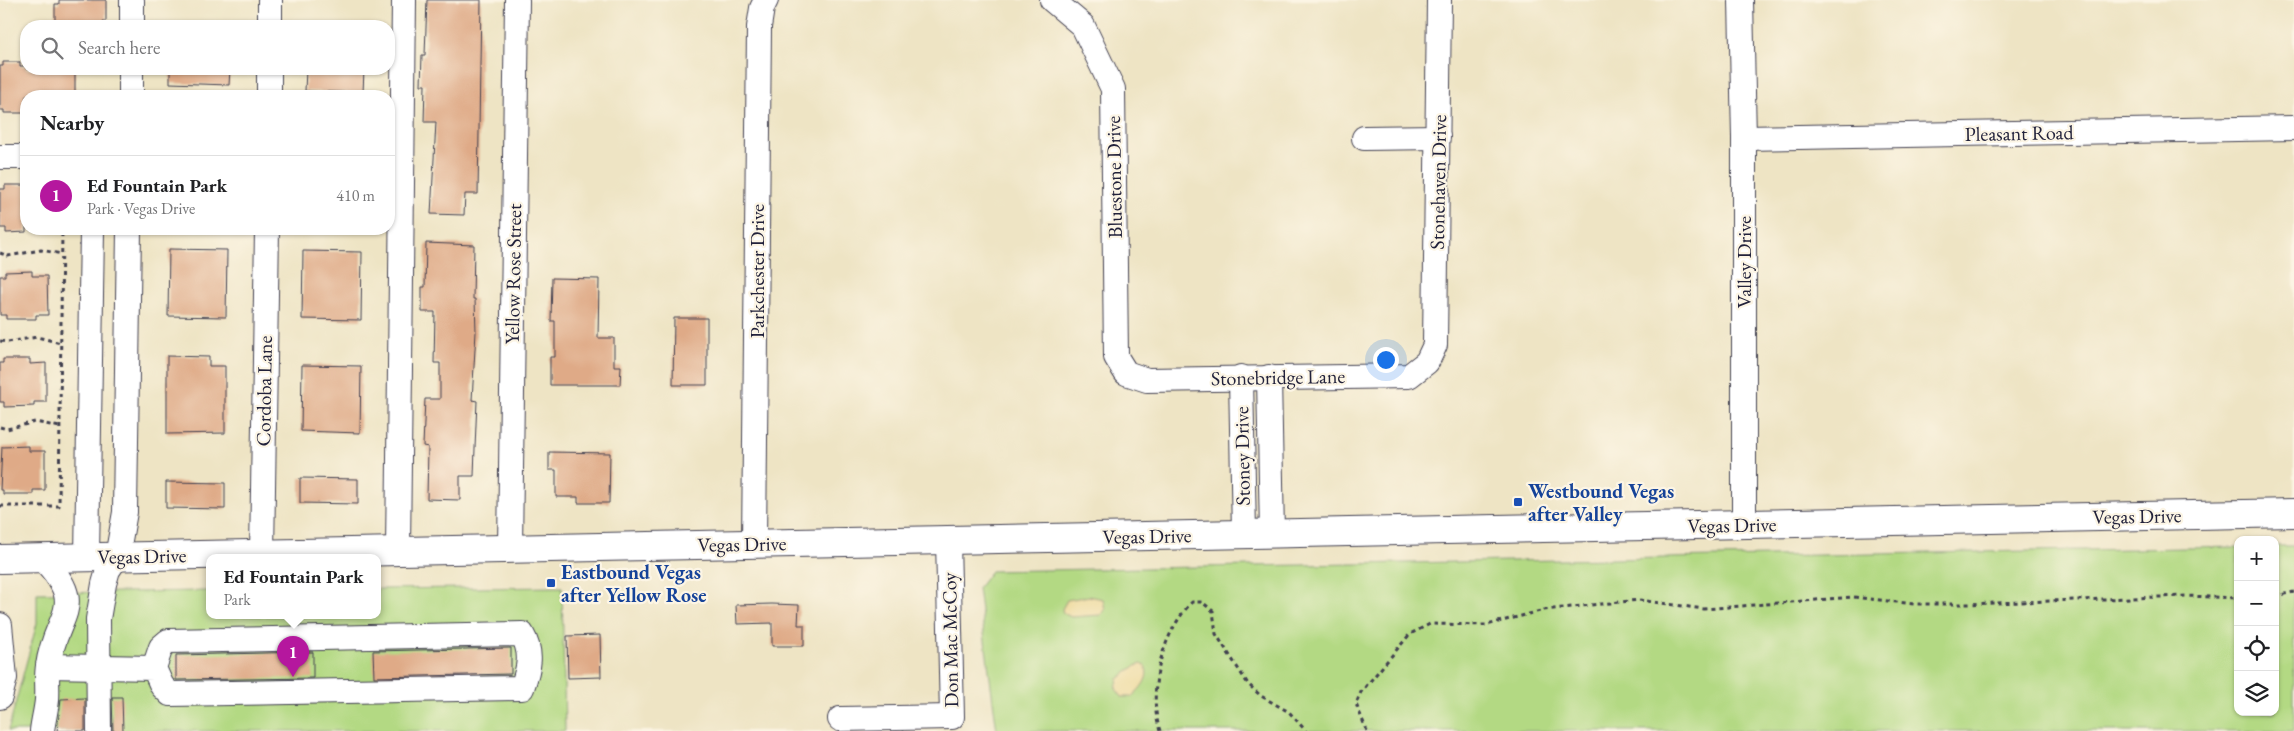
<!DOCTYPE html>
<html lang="en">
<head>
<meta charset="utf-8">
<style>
  :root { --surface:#fff; --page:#f6f6f6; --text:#202124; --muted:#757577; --line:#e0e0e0; --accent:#b5179e }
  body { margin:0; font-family:"EB Garamond",serif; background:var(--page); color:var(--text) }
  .controls { position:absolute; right:15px; bottom:15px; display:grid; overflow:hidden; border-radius:10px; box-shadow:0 1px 4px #0004 }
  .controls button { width:45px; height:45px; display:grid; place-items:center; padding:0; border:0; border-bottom:1px solid var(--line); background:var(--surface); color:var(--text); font:25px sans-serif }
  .you { position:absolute; left:1385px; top:359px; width:18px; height:18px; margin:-12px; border:4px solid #fff; border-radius:50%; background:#1a73e8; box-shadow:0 0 0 8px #1a73e833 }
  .badge { display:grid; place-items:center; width:32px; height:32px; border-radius:50%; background:var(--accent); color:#fff; font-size:16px; font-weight:700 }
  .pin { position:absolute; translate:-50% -41px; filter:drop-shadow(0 1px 2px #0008) }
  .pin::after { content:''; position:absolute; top:26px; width:18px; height:15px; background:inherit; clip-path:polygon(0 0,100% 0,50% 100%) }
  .popup { position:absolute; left:206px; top:554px; width:175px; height:65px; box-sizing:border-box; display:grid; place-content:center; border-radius:10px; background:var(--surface); filter:drop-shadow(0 1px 4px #0005); font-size:16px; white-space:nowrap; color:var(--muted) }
  .popup b { font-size:19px; color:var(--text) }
  .popup::after { content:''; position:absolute; left:50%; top:100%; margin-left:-10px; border:10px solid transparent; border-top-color:var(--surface) }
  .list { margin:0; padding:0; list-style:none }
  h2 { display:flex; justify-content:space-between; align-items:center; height:65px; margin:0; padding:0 20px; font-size:21px }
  h2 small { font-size:16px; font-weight:400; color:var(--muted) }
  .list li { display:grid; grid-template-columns:32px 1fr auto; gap:15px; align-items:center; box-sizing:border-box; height:80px; padding:0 20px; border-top:1px solid var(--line) }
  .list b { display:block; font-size:19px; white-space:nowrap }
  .list p { margin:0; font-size:16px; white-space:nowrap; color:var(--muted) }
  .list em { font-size:16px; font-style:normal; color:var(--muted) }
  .icon { flex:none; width:28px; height:28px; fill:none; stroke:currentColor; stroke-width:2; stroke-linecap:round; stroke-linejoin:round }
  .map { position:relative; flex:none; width:2294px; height:731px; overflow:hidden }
  .search { position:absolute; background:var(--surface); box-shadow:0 1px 4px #0004; left:20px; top:20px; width:375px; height:55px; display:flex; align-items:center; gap:12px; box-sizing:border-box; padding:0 18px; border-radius:20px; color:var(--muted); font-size:19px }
  .panel { position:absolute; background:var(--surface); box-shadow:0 1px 4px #0004; left:20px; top:90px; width:375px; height:145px; border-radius:20px }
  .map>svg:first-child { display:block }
  .green { fill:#b3d983; stroke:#6a7e5f }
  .sand { fill:#eeda9e; stroke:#887e6c }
  .building { fill:#dfaa87 }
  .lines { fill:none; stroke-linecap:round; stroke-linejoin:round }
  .minor-casing { stroke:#413f50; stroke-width:26 }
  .major-casing { stroke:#413f50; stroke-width:30 }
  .path { stroke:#413f50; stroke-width:3; stroke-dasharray:4 4; stroke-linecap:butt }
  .minor { stroke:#fff; stroke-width:24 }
  .major { stroke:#fff; stroke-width:28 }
  .transit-dot { fill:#1a4fb4; stroke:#fcf5e5; stroke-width:2 }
  .labels { text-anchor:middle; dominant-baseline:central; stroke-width:4.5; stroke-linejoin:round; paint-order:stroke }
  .street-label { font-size:20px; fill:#22223b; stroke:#fcf5e5 }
  .transit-label { font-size:20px; font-weight:bold; fill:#164399; stroke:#fcf5e5; text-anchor:start }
</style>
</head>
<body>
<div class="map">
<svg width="2294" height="731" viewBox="0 0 2294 731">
  <rect width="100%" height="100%" fill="#fcf5e5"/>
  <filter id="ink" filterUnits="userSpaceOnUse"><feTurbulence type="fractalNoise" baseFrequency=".02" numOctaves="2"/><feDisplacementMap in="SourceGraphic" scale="10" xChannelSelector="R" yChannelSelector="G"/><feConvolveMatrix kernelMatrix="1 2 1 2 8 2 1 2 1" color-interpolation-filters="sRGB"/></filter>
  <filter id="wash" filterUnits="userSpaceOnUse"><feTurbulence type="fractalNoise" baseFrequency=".0096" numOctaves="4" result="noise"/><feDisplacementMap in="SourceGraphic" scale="20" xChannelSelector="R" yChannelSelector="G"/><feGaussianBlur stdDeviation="1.12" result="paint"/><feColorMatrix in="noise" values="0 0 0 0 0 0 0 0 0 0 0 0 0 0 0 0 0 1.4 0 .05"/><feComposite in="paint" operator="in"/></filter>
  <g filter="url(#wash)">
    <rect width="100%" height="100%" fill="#eee4c4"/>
    <g class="green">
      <polygon points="2275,546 2294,546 2294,731 997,731 978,588 991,571 2238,547 2238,712 2275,712"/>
      <polygon points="562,587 565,731 8,731 37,623 37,593 209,591 209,616 377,616 377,589"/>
    </g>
    <g class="sand">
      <polygon points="1089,596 1103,599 1105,610 1101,615 1071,617 1063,613 1062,609 1067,600"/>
      <path d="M 1142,664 L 1145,666 C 1151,677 1141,689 1131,697 L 1122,697 L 1116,689 L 1118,679 L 1135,666 Z"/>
    </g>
    <g id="blocks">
      <g class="building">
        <polygon points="59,0 106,0 106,21 103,21 103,26 59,26 59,21 55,21 55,4 59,4"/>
        <polygon points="427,0 481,0 478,194 465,194 464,215 431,214 436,122 424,122 425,85 421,85 422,55 425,55"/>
        <polygon points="3,62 20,62 20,66 26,66 26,69 75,69 75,96 26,96 25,113 4,113 4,110 0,110 0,66 3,66"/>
        <polygon points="170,69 230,69 229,85 170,83"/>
        <polygon points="306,69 364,69 363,93 305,91"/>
        <polygon points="5,185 26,185 26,232 6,233 6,228 0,228 0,189 5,189"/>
        <polygon points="426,243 474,245 473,299 475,299 476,332 472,400 477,401 475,448 474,476 460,476 460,500 427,499 428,447 423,446 425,399 440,399 440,363 434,363 435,312 422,312 422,287 425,287"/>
        <polygon points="169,249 227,250 226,317 168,316"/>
        <polygon points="303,251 362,252 361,320 302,319"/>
        <polygon points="32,271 32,276 47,276 48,315 36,315 36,319 6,319 6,315 0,315 0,276 5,276 5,272"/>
        <polygon points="552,278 599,279 598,338 614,338 614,366 621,366 620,385 550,385 550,357 555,357 555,321 551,321"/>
        <polygon points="674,318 707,318 707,385 673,385"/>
        <polygon points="167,356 209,357 209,366 225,366 225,433 167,434"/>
        <polygon points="3,359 30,359 30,364 46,363 46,402 34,402 34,406 4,407 4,402 0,402 0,363 3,363"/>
        <polygon points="302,365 361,366 360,433 301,431"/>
        <polygon points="29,446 29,451 45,451 45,490 33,490 33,494 3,494 3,490 0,490 2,447"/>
        <polygon points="549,452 610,453 609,503 578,503 578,497 556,497 556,470 549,470"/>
        <polygon points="300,478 358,479 358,504 300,503"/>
        <polygon points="166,482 225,483 225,509 166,508"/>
        <polygon points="772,604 799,605 798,625 804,625 804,646 772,646 772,623 737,624 736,605"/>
        <polygon points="600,635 601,677 568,678 567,636"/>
        <polygon points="511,648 511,674 374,677 373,651"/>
        <polygon points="313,652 313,678 176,680 176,655"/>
        <polygon points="112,697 122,697 123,731 113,731"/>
        <polygon points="85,698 85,731 57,731 61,699"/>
      </g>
    </g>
  </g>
  <g filter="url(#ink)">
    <use href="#blocks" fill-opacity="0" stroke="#413f50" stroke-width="1"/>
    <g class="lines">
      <g class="minor-casing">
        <g id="minor">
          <polyline points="1052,0 1083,26 1113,89 1116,357 1126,373 1147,380 1409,376 1427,362 1435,345 1439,0"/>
          <polyline points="1741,0 1744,138 1744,524"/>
          <polyline points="132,26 132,0"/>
          <polyline points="270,26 270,0"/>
          <polyline points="131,96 131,69"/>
          <polyline points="269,96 269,69"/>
          <polyline points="1364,138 1438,137"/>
          <polyline points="1744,138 2294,128"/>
          <polyline points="0,157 26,157"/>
          <polyline points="1241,377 1244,534"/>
          <polyline points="1269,377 1272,534"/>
          <polyline points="754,544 759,27 762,8 766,0"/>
          <polyline points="510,549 517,0"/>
          <polyline points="398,551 404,0"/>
          <polyline points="262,554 267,229"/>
          <path d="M 42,558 C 90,608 55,613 48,666 C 46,677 48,689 47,700 C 46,711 43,721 42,731"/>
          <polyline points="87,558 92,229"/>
          <polyline points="0,625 5,678 0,697"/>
          <path d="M 48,666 L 154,668 L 161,647 L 168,641 L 522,634 C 533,653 529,668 522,688 L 170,694 L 162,686 L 154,668"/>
          <polyline points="840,719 952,717 948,540"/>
          <polyline points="99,731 98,619 104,584 108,570 117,557 125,512 129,229"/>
        </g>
      </g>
      <g class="major-casing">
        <polyline id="major" points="0,559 2294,513"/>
      </g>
      <g class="path">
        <polyline points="0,253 8,256 41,250 62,254"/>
        <polyline points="0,341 8,342 37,337 61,343"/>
        <polyline points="0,427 7,429 35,422 60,427"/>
        <polyline points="0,506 59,506 62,229"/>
        <polyline points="2275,596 2294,592"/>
        <path d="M 1160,731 C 1147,690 1162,633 1192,602 L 1202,602 L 1213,611 L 1216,634 L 1248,684 L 1261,696 L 1289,712 L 1306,731"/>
        <polyline points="1367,731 1356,704 1361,692 1410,634 1430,624 1487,625 1544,610 1639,600 1704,609 1853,597 1914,604 1967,604 2186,596 2238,598"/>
      </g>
      <use href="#minor" class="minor"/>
      <use href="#major" class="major"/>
    </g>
  </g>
  <g class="transit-dot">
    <rect x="1513" y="497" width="10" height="10" rx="2.5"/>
    <rect x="546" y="578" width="10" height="10" rx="2.5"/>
  </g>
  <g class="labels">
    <g class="street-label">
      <text transform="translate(2019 133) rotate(-1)">Pleasant Road</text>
      <text transform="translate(1114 177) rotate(-91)">Bluestone Drive</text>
      <text transform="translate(1438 182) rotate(-89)">Stonehaven Drive</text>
      <text transform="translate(1744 262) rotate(-90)">Valley Drive</text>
      <text transform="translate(757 271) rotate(-90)">Parkchester Drive</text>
      <text transform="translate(513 274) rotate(-89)">Yellow Rose Street</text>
      <text transform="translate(1278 377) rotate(-1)">Stonebridge Lane</text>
      <text transform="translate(264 391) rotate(-89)">Cordoba Lane</text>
      <text transform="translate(1242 456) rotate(-91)">Stoney Drive</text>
      <text transform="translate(2137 516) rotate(-1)">Vegas Drive</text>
      <text transform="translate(1732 525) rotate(-1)">Vegas Drive</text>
      <text transform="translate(1147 536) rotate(-1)">Vegas Drive</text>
      <text transform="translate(742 544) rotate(-1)">Vegas Drive</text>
      <text transform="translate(142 556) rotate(-1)">Vegas Drive</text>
      <text transform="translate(950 640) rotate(-91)">Don Mac McCoy</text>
    </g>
    <g class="transit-label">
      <text x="1528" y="491">Westbound Vegas<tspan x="1528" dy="23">after Valley</tspan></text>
      <text x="561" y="572">Eastbound Vegas<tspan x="561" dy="23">after Yellow Rose</tspan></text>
    </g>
  </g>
</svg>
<div class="controls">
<button>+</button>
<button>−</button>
<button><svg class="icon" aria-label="locate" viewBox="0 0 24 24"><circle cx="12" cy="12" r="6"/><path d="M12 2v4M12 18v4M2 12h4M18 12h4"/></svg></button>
<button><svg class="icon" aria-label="layers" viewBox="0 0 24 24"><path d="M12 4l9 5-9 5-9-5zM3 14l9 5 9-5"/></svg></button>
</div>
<div class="you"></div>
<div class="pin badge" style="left:293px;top:677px">1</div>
<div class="popup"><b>Ed Fountain Park</b>Park</div>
<div class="search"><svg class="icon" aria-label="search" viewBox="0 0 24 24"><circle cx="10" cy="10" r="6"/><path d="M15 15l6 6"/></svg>Search here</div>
<section class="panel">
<h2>Nearby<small></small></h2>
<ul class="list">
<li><span class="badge">1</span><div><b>Ed Fountain Park</b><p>Park · Vegas Drive</p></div><em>410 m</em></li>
</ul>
</section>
</div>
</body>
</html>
